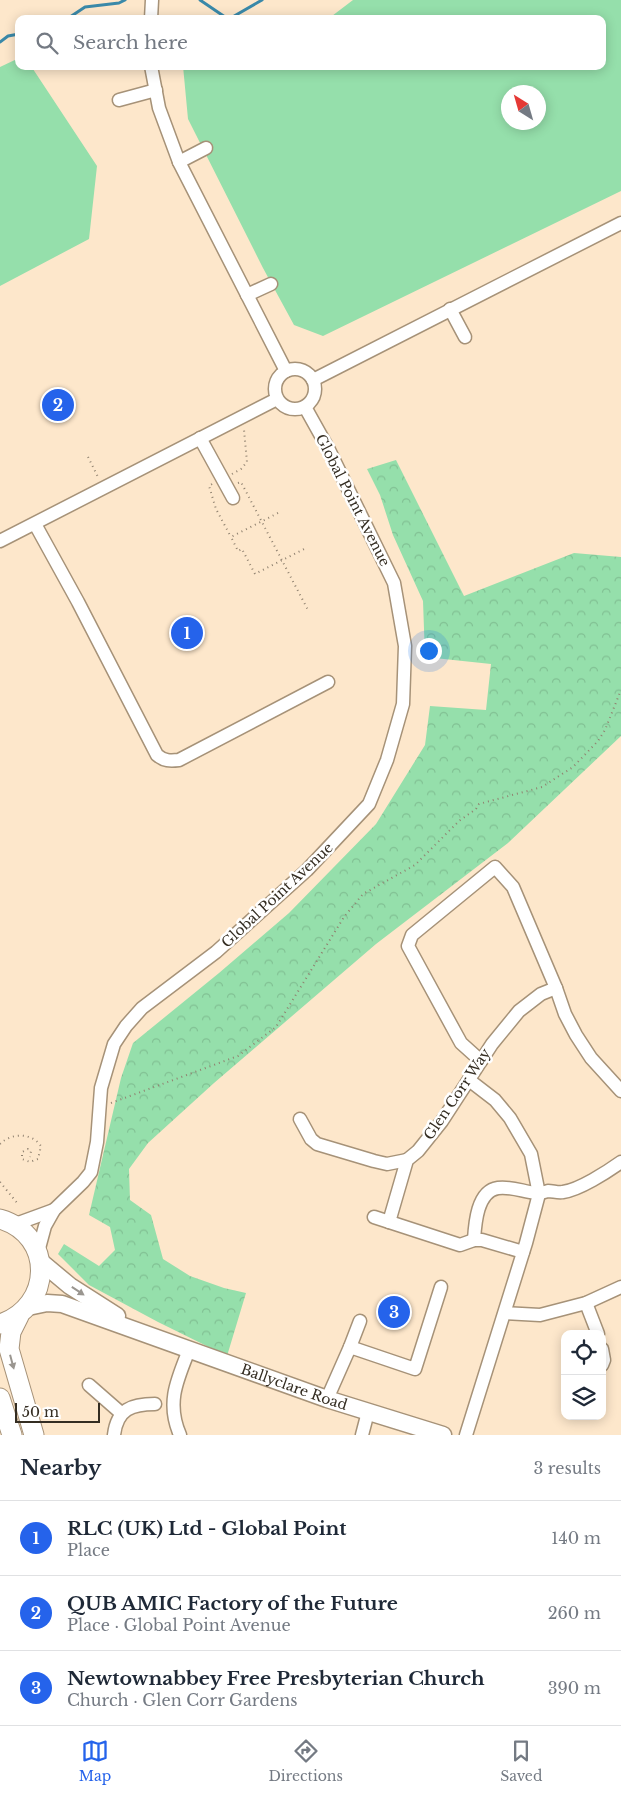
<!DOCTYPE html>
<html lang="en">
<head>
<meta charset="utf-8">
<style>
  :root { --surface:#fff; --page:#f2f2f3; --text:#1f2937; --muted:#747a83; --line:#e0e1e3; --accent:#2563eb }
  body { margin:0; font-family:"Libre Baskerville",serif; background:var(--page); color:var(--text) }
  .controls { position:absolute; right:15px; bottom:15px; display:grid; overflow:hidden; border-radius:10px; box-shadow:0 2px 12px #0003 }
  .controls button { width:45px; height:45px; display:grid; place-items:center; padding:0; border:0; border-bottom:1px solid var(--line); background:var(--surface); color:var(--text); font:25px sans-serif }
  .compass { position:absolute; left:501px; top:85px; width:45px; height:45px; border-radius:50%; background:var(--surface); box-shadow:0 2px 12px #0003; rotate:323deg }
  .scale { position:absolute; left:15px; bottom:12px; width:85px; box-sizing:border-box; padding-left:5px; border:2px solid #342d22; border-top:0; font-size:14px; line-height:18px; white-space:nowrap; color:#342d22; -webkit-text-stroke:4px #fff; paint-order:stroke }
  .you { position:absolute; left:428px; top:650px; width:18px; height:18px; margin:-12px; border:4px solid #fff; border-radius:50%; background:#1a73e8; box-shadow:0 0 0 8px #1a73e833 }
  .badge { display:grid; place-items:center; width:32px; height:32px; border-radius:50%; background:var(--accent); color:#fff; font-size:16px; font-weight:700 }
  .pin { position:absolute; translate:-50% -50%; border:2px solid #fff; box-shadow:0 1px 5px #0006 }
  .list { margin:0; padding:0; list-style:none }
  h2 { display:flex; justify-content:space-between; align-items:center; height:65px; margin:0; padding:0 20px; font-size:21px }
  h2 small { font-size:16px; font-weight:400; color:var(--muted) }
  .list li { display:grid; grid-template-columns:32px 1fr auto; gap:15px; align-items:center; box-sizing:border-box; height:75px; padding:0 20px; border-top:1px solid var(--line) }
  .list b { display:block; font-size:19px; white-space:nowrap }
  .list p { margin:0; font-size:16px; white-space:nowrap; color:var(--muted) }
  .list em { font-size:16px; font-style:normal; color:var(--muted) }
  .icon { flex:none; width:28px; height:28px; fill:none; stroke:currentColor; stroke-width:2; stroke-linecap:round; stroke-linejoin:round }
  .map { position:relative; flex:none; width:621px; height:1435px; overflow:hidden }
  .search { position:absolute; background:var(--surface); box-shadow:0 2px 12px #0003; left:15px; right:15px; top:15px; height:55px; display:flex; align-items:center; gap:12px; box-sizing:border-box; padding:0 18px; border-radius:10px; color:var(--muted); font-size:19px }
  .sheet { height:290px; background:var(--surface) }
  nav { display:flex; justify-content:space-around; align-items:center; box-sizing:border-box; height:70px; border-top:1px solid var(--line); background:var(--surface); font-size:14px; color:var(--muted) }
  nav a { display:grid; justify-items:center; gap:2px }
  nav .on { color:var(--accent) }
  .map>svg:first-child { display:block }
  .grass { fill:#95dfab; fill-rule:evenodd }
  .forest { fill:url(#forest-crowns) }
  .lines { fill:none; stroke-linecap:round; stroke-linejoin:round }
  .stream { stroke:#3a89a9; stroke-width:3 }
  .minor-casing { stroke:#a69278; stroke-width:15 }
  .major-casing { stroke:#a69278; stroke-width:19 }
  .highway-casing { stroke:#a69278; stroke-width:21 }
  .path { stroke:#908270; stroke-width:2; stroke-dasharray:1 4; stroke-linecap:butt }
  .minor { stroke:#fff; stroke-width:12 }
  .major { stroke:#fff; stroke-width:16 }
  .highway { stroke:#fff; stroke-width:19 }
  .oneway { fill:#9a9690 }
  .labels { text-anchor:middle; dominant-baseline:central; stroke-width:5; stroke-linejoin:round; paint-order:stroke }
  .street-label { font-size:14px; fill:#342d22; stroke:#fff }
</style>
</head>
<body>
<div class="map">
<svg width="621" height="1435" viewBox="0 0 621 1435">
  <defs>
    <pattern id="forest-crowns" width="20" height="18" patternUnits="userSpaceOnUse" patternTransform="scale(1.25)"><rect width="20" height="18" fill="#95dfab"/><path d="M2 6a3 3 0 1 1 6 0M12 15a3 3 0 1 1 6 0" fill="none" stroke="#81c093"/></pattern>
  </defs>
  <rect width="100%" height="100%" fill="#fde7cb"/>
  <g class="grass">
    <path d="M 353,0 L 621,0 L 621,191 L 323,336 L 294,325 L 263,268 L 188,119 L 183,66 L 602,66 L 602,19 L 328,19 ZM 508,92 L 538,92 L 538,122 L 508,122 Z"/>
    <polygon points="19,58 19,66 31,66 97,166 89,239 0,286 0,67"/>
  </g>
  <polygon class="forest" points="396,460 464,596 574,553 621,557 621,736 508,843 376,944 214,1083 148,1143 129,1169 130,1200 151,1215 163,1259 190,1276 224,1288 246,1293 227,1356 158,1322 89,1285 58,1254 64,1244 99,1266 115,1250 110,1227 89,1215 121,1078 133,1043 219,973 289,913 376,824 425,745 430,706 486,710 491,664 425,657 423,601 393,535 380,495 367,469"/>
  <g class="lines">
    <g class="stream">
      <polyline points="200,0 228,19"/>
      <polyline points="67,19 85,7 119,3 125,0"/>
      <polyline points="229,19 262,0"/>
      <polyline points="0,42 8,36 19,34"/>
    </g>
    <g class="minor-casing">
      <g id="minor">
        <polyline points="151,19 152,0"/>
        <polyline points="151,66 159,108 179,162 286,371"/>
        <polyline points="119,100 156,90"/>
        <polyline points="179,162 206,148"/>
        <polyline points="247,295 271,284"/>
        <polyline points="450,309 465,337"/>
        <circle cx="295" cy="389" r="20"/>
        <polyline points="313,380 621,223"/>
        <polyline points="200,438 233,498"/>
        <path d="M 35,524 L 78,602 L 157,755 C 164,761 170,761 179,760 L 328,682"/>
        <polyline points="0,541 277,399"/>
        <polyline points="481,1061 461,1043 408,946 412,935 495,867 513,887 556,988 565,1014 576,1035 591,1058 621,1091"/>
        <polyline points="300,1119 311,1139 317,1144 374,1161 387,1164 407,1160"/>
        <polyline points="374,1217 460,1245 474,1240 482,1240 523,1252"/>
        <polyline points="389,1222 407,1160 418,1151 442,1121 492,1044 519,1011 541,994 556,988"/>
        <polyline points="13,1225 54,1210"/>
        <path d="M 474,1240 C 475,1224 477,1191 498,1188 C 511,1186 524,1192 536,1193 C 540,1194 544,1192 548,1191 C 553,1191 558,1193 563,1192 C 579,1190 607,1172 621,1162"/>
        <polyline points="38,1252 45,1226 54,1210 83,1182 91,1172 97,1142 101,1088 114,1044 126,1026 142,1008 216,952 307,870 369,804 387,760 403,704 405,646 394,583 329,450 305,407"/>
        <polyline points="586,1303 598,1334"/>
        <polyline points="505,1313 540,1315 586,1303 621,1287"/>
        <polyline points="350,1347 360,1321"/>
        <polyline points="602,1349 604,1360 602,1365"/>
        <polyline points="89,1385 121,1413"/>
        <polyline points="327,1399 350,1347 415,1369 441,1287"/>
        <path d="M 114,1435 C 117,1409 132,1404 155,1404"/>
        <path d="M 180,1435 C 166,1403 177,1380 189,1350"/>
        <polyline points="362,1435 368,1412"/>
        <polyline points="466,1435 526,1243 539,1194 531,1154 510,1118 495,1100 469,1080"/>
      </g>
    </g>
    <g class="major-casing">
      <g id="major">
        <polyline points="40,1261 70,1286 117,1316"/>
        <path id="s1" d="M 28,1307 L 47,1303 L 62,1304 L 327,1399 L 443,1435"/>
      </g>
    </g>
    <g class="highway-casing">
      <g id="highway">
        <path d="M 0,1219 C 55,1235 53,1307 0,1324"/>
        <polyline points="19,1316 11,1332 9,1349 34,1435"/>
        <polyline points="0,1398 12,1435"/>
      </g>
    </g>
    <g class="path">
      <polyline points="88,457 98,477"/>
      <polyline points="232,474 241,469 247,462 244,430"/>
      <polyline points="238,483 241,482 309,612"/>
      <polyline points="212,484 209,486 216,509 231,537"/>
      <polyline points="278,513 231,537 238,551 242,549 255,574 306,548"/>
      <polyline points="111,1103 238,1056 276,1027 344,917 363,894 415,865 459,821 476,809 479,804 542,787 573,767 598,741 605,730 621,690"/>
      <path d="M 0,1144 C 11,1133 31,1132 41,1146 L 38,1159 L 30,1162 L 22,1159 L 22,1152 L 28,1149 L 31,1151 L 30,1157"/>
      <polyline points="0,1182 18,1204"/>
    </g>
    <use href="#minor" class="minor"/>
    <use href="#major" class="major"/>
    <use href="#highway" class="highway"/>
  </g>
  <defs><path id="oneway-solid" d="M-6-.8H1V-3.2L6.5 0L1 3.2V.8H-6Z" transform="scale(1.25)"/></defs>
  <g class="oneway">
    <use href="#oneway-solid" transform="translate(78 1291) rotate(34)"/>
    <use href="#oneway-solid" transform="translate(12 1362) rotate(75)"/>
  </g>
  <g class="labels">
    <g class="street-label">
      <text transform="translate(353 500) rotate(63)">Global Point Avenue</text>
      <text transform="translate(277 895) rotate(-43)">Global Point Avenue</text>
      <text transform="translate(457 1094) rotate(-56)">Glen Corr Way</text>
      <text stroke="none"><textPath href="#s1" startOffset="281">Ballyclare Road</textPath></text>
    </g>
  </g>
</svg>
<div class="controls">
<button><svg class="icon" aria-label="locate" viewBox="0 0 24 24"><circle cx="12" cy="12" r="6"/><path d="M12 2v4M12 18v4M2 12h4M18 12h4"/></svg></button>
<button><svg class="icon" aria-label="layers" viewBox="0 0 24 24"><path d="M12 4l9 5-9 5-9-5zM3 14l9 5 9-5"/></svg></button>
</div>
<svg class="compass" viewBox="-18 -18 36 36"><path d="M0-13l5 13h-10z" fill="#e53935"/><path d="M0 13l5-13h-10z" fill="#747a83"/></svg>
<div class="scale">50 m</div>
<div class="you"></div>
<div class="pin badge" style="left:187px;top:633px">1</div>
<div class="pin badge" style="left:58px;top:405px">2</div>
<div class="pin badge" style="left:394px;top:1312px">3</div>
<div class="search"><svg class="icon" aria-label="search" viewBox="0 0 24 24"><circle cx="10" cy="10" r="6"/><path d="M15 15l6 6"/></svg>Search here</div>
</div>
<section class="sheet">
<h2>Nearby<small>3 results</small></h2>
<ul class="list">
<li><span class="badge">1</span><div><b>RLC (UK) Ltd - Global Point</b><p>Place</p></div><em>140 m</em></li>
<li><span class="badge">2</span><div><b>QUB AMIC Factory of the Future</b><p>Place · Global Point Avenue</p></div><em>260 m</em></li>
<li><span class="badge">3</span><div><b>Newtownabbey Free Presbyterian Church</b><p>Church · Glen Corr Gardens</p></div><em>390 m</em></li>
</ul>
</section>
<nav>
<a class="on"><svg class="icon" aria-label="map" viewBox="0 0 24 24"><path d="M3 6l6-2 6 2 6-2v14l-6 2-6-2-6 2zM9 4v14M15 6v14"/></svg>Map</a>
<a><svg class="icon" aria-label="directions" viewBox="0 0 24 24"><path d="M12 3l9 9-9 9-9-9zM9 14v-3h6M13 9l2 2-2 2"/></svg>Directions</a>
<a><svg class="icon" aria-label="saved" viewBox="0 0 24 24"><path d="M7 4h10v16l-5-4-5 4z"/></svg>Saved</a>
</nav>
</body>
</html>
